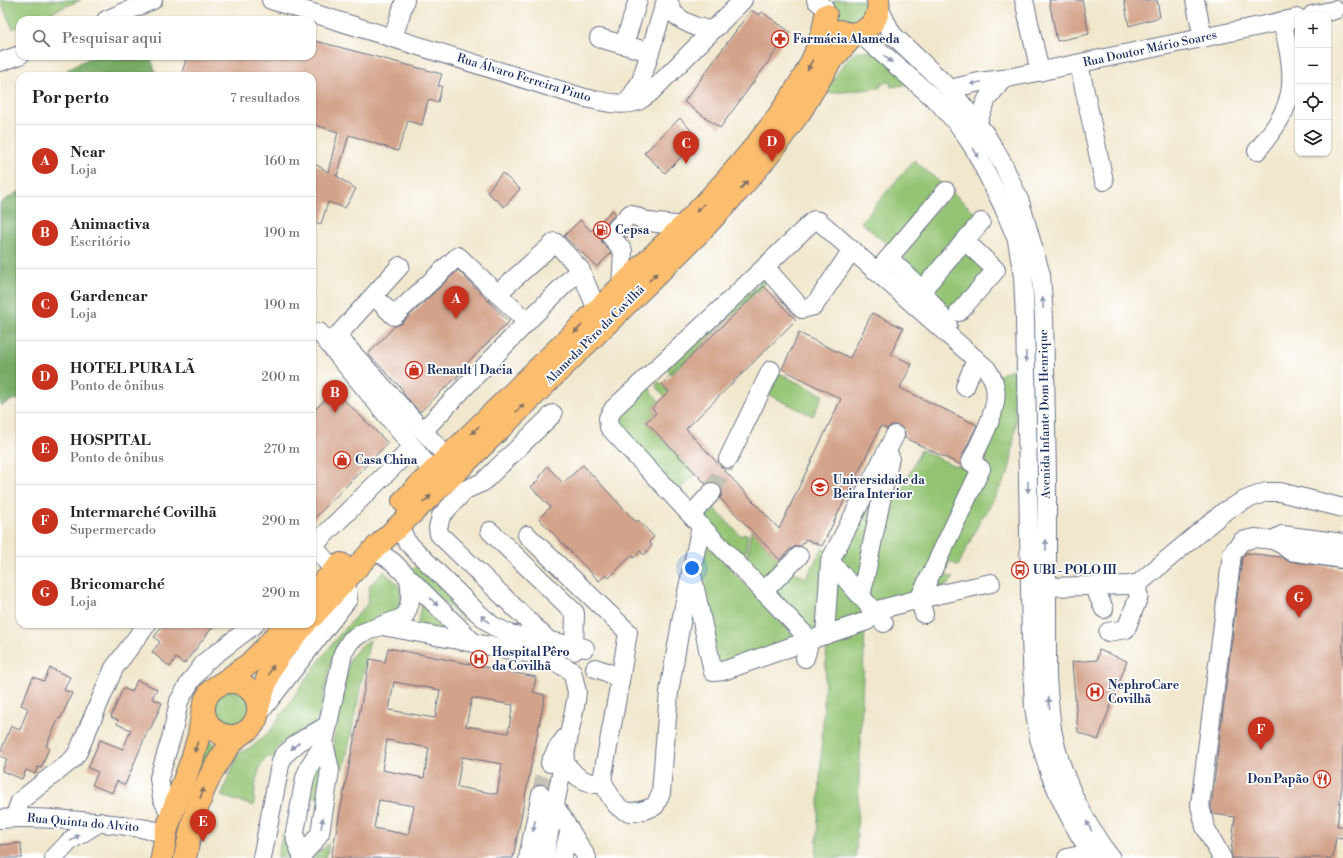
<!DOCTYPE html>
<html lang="pt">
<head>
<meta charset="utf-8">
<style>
  :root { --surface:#fff; --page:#f6f6f6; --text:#222; --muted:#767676; --line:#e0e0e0; --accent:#c8321e }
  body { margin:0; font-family:"Libre Bodoni",serif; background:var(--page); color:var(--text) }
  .controls { position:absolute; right:12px; top:12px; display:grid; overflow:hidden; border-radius:8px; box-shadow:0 1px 3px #0004 }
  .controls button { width:36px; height:36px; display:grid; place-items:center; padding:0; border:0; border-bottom:1px solid var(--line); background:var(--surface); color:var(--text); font:20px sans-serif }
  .you { position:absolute; left:692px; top:568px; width:14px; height:14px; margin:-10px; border:3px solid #fff; border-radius:50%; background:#1a73e8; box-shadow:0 0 0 6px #1a73e833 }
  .badge { display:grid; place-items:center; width:26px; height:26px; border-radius:50%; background:var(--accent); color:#fff; font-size:13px; font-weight:700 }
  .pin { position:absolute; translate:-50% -33px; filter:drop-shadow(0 1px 2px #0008) }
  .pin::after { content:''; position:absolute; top:21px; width:14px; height:12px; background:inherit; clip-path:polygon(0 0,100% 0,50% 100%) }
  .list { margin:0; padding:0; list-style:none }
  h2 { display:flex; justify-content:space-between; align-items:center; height:52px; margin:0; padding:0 16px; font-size:17px }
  h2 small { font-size:13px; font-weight:400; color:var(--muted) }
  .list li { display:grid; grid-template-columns:26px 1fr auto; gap:12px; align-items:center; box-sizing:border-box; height:72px; padding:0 16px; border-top:1px solid var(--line) }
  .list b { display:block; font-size:15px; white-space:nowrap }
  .list p { margin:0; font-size:13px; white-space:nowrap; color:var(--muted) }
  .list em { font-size:13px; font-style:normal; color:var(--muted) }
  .icon { flex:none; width:22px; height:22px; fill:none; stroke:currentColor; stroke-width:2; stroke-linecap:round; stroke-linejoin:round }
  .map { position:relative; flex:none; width:1343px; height:858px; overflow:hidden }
  .search { position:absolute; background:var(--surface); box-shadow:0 1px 3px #0004; left:16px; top:16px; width:300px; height:44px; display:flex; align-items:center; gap:10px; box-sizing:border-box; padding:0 14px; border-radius:12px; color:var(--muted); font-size:15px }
  .panel { position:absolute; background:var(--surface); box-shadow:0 1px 3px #0004; left:16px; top:72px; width:300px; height:556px; border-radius:12px }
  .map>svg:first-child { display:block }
  .green { fill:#94c473; stroke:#587a68 }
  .forest { fill:#77aa65; stroke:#496c62 }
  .building { fill:#d3a28a; fill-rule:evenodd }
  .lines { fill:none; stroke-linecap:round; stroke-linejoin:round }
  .minor-tunnel { stroke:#c5c2b6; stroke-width:18; stroke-dasharray:18 9; stroke-linecap:butt }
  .minor-casing { stroke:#666f84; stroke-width:20 }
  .major-casing { stroke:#666f84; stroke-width:24 }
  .minor { stroke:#fff; stroke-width:18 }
  .major { stroke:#fbbd6e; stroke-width:22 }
  .oneway { fill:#8d97ae }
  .oneway2 { fill:#806f65 }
  .labels { text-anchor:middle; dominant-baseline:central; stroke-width:3.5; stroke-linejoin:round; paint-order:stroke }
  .poi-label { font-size:12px; font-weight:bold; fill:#1b2f5e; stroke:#fff; text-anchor:start }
  .street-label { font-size:12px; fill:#1b2f5e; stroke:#fff }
</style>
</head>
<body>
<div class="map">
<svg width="1343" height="858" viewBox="0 0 1343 858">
  <rect width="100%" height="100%" fill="#fff"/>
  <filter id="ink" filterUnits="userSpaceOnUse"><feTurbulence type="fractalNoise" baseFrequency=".025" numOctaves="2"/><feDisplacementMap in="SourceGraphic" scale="8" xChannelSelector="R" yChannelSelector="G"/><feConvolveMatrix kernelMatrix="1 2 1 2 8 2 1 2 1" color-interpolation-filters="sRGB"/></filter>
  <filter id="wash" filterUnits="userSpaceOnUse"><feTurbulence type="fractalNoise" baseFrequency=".012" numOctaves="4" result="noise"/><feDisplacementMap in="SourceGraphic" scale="16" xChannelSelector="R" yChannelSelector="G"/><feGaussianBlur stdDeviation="0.9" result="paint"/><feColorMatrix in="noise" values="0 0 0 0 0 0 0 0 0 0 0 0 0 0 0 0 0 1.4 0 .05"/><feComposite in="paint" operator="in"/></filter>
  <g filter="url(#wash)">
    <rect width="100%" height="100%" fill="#f0e7cc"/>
    <g class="green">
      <polygon points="0,0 81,0 33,20 20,20 20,26 13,29"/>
      <path d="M 834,0 L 868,0 C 868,3 869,7 868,9 C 863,32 827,24 834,0 Z"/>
      <polygon points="857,51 872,51 917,83 891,87 890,82 881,83 880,88 823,94 848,58"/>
      <polygon points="914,160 943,185 890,247 861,222"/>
      <polygon points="952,192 980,217 926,279 898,254"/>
      <polygon points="967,250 989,270 954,311 932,291"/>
      <polygon points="764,279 767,282 671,375 667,369"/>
      <polygon points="1014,368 1016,421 1011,461 1008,473 985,515 983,515 958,566 950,561 946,571 936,566 986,460 985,441 996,377"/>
      <polygon points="779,373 823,395 813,416 769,395"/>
      <polygon points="660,382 677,400 672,405 656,386 657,383"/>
      <polygon points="648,387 659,401 652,408 656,413 646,422 696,474 678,491 617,431 616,419 621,412"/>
      <polygon points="921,450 955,466 958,465 977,475 919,594 878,606 867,595 887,492 898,497"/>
      <polygon points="881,474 862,586 839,559"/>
      <polygon points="715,496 720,501 714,508 741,536 744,533 748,535 744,562 700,512"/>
      <polygon points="751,530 781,561 788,551 794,556 765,584 746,565"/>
      <polygon points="704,541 794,636 794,641 719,668 696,573"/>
      <polygon points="822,548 827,551 820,633 812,633 774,595 790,570 806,578"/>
      <polygon points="419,563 468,616 466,619 463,619 410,572"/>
      <polygon points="934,569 953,578 949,584 927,592"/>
      <path d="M 384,571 C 398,586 404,584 400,606 L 403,608 L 339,643 L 333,655 L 323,697 L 322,710 L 318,719 L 310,728 L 283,742 L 277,748 L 275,757 L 266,757 C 256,770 254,791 254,806 L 221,796 L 238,754 L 253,746 L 270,731 L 313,669 L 340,634 L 367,604 L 370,585 Z"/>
      <polygon points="830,571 865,613 827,633"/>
      <polygon points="422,600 455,632 417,629"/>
      <polygon points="865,627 856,858 816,858 827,641"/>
      <polygon points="370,640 344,769 334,755 333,742 350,658 360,647"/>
      <circle cx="232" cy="708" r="18"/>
      <polygon points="206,739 218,747 197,784 189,787"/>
      <polygon points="322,765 318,798 305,796 310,767"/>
      <polygon points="283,833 286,833 292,848 291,858 277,858"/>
      <polygon points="329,844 326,858 310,858 311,857"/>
    </g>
    <g class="forest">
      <polygon points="94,56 150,56 157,76 65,76 69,68"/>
      <polygon points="20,191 20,401 15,399 0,406 0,203"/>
    </g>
    <g id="blocks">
      <g class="building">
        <polygon points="1049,0 1082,0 1089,34 1057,41"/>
        <polygon points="1124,0 1157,0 1160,17 1129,26"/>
        <polygon points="751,10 759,15 762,12 790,32 720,128 684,102"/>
        <polygon points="312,40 442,74 438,86 442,86 438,102 428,100 422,125 408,121 398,151 349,135 337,176 335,175 356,189 345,208 328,202 321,224 312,221 312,162 328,172 338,132 312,124 312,76 181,76 187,56 312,56"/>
        <polygon points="680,118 699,139 665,173 644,153"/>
        <polygon points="502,173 520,189 504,207 487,192"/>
        <polygon points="612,210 616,214 602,228 600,232 600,237 602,242 611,253 597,267 564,236 580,220 591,231"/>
        <polygon points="631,228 633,231 626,238 624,236"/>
        <polygon points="458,270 509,322 458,372 460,374 420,412 402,392 403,390 368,354 395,326 401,324"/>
        <polygon points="764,286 796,320 686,429 779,529 841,399 782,369 799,333 850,358 872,313 903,328 891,354 912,364 900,388 977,425 961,458 961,465 905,438 905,434 904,430 899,426 894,425 890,426 887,429 881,426 822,546 806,539 801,546 796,546 788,551 780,560 720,498 722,494 722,489 719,485 714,482 709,482 706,484 646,422 656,413 652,408 669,392 662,384"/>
        <polygon points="334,390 388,443 312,521 312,413"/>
        <polygon points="583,465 636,522 638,520 654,537 649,542 652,545 644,555 640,551 634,558 632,555 609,578 606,575 599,581 539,519 550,507 531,487 538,480 547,466 563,483"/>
        <polygon points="1246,553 1281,557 1288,561 1343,569 1343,778 1337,826 1343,826 1343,838 1336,837 1333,858 1232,858 1231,852 1235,817 1213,814 1211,808 1242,558"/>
        <polygon points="164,624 215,624 184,664 176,658 170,667 152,652 160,642 154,637"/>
        <path d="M 388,648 L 536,677 L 533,692 L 545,695 L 513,858 L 331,858 L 370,659 L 385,662 ZM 394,682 L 440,690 L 435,718 L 389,710 ZM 472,698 L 513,705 L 508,733 L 466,726 ZM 387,740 L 429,748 L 424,778 L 382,770 ZM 462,757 L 502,764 L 497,794 L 457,787 ZM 379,800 L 414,806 L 408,835 L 374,828 Z"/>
        <polygon points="1099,650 1127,661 1098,740 1078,732 1072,662 1097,660"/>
        <polygon points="50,668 70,677 64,690 72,693 61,718 59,718 46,746 49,748 41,768 38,767 35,774 26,770 22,779 2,771 7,759 0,756 0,753 11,726 20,730 28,708 21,705 33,677 44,681"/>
        <polygon points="137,680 157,689 152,698 162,703 150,730 148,730 125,785 117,781 112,793 92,785 98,772 88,768 100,740 123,749 131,730 117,724 118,720 111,717 123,688 132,692"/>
        <polygon points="21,843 22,858 0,858 0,845"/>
      </g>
    </g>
  </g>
  <g filter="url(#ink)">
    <use href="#blocks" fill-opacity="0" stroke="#666f84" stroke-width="1"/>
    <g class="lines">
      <g class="minor-tunnel">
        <polyline points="712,492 728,459"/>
        <polyline points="541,794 544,776 550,763"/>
      </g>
      <g class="minor-casing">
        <g id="minor">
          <path d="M 271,0 L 585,98 C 602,101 623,108 640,100 C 643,98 647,95 650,93 L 743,0"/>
          <polyline points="638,0 624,45 650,52"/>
          <polyline points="668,0 673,13 682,20 694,26 708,30 718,26"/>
          <polyline points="816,0 824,7"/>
          <polyline points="1024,0 1040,72"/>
          <polyline points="1195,0 1203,38"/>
          <path d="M 879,8 L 892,34 L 950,89 L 986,135 L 1003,164 L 1020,202 L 1041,275 L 1044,317 L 1047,477 L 1047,677 C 1048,694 1050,711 1052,729 C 1060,774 1083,822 1111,858"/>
          <polyline points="1312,15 1335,10"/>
          <polyline points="106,20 153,0"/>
          <polyline points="859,33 938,102 960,127 975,150 1003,206 1017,240 1023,277 1025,318 1031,639 1034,707 1039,738 1050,774 1064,806 1080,836 1095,858"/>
          <polyline points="393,38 405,0"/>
          <polyline points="599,38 624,45"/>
          <polyline points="0,62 20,55"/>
          <polyline points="1079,64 1104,181"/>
          <polyline points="950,89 979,82 1003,79 1298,18"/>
          <polyline points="627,103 641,81 666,0"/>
          <polyline points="977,123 987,99 1003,79"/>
          <path d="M 1257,151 C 1272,132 1289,111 1291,86 C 1293,65 1287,42 1282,21"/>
          <path d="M 814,220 L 819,221 L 987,369 C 989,373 993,378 994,383 C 1002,406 980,441 971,462 L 981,469 L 919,599 L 874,611 L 867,621 L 810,640 L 701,526 L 609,427 L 608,418 L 614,408 L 728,302 Z"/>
          <polyline points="889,258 922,290 981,222"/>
          <polyline points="400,266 337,336 423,431 527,322 580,269"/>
          <polyline points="765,267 802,309 814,306 852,250"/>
          <polyline points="880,268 946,191"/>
          <polyline points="621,286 623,251 610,235 630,214 649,222 683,226"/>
          <polyline points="922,290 948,325"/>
          <polyline points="497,294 555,242 580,269 597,310"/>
          <polyline points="374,296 394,316 458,256 527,322"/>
          <polyline points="959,312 996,270 965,241"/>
          <polyline points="319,332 433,472"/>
          <polyline points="965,387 976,359"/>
          <polyline points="423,431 448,458"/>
          <polyline points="728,459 771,370"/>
          <polyline points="691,515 712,492"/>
          <polyline points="402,522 401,530 407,542 477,612 493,626 510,634 560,643 585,648"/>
          <polyline points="490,531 575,613 574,651"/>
          <polyline points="527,535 628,632 620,681"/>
          <polyline points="1273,540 1282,535 1343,543"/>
          <polyline points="371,552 383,555 393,562 474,643 527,653 548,658 572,671 577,692 576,701 544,858"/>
          <polyline points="830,561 884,623"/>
          <polyline points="334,570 313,546 413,447"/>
          <polyline points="693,579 713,672 723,671 810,640 805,658"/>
          <polyline points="1094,586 1104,609"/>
          <polyline points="1046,587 1128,585 1139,583 1225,511 1245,500 1266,492 1280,492 1343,508"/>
          <polyline points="763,592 799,556"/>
          <polyline points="861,597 890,457"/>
          <polyline points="924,614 919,599 991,583"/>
          <polyline points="382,626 474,643"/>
          <polyline points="1108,632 1126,629 1139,596 1135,585"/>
          <polyline points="825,635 830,561 895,435"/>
          <polyline points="549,641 439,534 438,528 441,516 465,490 483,482 553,414"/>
          <polyline points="258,715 348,599 346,579"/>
          <path d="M 564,762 C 575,775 578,780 596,784 L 602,780 L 620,681 L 607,672 L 595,668"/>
          <polyline points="550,763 557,749 565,738"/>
          <path d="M 602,780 C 616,809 622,820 655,806 L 661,793 L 669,692 L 683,611 L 701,526"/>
          <polyline points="555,806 587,858"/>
          <polyline points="171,816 162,798 159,778 172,735 179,701 190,682 205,662 255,624"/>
          <polyline points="17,817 17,810 20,801 73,759 78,752 114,668 147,624"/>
          <path d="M 0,819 C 23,817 45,818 68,820 C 101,822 134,826 166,833"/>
          <polyline points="302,855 313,843 320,833 330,770 324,743"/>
          <polyline points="54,858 71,840 100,822"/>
          <polyline points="262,858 280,765 283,756 299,742 328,725"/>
          <path d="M 302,858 L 302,855 L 296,841 L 295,832 L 305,778 L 310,765 L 324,743 L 343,653 L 351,640 L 362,633 L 404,617 C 412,603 411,594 409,578"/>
          <polyline points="528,858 541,794"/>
          <polyline points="562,858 570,830"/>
          <polyline points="1067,858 1081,855 1094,856"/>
          <polyline points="1222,858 1205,827 1200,805 1232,554 1236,548 1242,541 1255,538 1273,540 1283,545 1290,551 1343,559"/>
        </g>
      </g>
      <g class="major-casing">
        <g id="major">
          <path d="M 840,31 C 861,40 882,22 878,0"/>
          <path d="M 403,501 L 688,221 C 719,189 749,156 776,119 C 799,87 820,55 826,15"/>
          <polyline points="312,594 341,564"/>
          <polyline points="312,617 371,552 459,469 699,233 738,191 768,156 800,112 830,62 855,34"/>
          <circle cx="231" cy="709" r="27"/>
          <polyline points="221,684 249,664 267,646 286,624"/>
          <polyline points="258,707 270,670 282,651 305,624"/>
          <polyline points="162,858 166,833 171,816 193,756 199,735 203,709"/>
          <path d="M 185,858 C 194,812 205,771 238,736"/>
        </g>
      </g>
      <use href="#minor" class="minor"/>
      <use href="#major" class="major"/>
    </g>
    <defs><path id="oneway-solid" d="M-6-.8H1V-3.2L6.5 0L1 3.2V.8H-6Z"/></defs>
    <g class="oneway">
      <use href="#oneway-solid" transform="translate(888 59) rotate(40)"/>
      <use href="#oneway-solid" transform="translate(976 83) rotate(168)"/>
      <use href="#oneway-solid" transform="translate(976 153) rotate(61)"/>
      <use href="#oneway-solid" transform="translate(1043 303) rotate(-93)"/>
      <use href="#oneway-solid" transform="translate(1026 357) rotate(89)"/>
      <use href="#oneway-solid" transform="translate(1028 487) rotate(89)"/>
      <use href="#oneway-solid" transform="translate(1046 545) rotate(-90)"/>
      <use href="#oneway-solid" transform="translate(434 602) rotate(45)"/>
      <use href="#oneway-solid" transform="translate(485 619) rotate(-138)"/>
      <use href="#oneway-solid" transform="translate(1049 703) rotate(-96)"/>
      <use href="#oneway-solid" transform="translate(295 746) rotate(140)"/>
      <use href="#oneway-solid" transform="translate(322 823) rotate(-81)"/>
      <use href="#oneway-solid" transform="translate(534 826) rotate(101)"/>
      <use href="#oneway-solid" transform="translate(1089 826) rotate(-118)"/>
      <use href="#oneway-solid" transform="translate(75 838) rotate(-34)"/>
    </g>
    <g class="oneway2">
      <use href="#oneway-solid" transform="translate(810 65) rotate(117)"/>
      <use href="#oneway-solid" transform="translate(744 185) rotate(-50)"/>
      <use href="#oneway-solid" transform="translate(700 208) rotate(134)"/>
      <use href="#oneway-solid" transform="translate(653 277) rotate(-44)"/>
      <use href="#oneway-solid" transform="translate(578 329) rotate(135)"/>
      <use href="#oneway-solid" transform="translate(520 408) rotate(-45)"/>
      <use href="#oneway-solid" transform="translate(475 430) rotate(135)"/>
      <use href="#oneway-solid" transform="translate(427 499) rotate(-43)"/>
      <use href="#oneway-solid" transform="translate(271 670) rotate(-63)"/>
      <use href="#oneway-solid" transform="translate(196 747) rotate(106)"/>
      <use href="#oneway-solid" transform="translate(202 793) rotate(-70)"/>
    </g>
  </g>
  <defs>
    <g id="pharmacy-ring" transform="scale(0.9)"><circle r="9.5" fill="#fff" stroke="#c8321e" stroke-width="1.5"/><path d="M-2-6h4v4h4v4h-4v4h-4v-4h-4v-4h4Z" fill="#c8321e"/></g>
    <g id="fuel-ring" transform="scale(0.9)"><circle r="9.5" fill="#fff" stroke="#c8321e" stroke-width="1.5"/><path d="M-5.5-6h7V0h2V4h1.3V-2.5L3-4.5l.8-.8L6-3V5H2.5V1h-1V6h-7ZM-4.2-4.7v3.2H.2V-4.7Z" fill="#c8321e"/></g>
    <g id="shop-ring" transform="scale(0.9)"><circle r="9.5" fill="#fff" stroke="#c8321e" stroke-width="1.5"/><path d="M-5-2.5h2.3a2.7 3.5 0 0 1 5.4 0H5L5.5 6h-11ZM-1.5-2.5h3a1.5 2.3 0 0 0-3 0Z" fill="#c8321e"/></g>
    <g id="university-ring" transform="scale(0.9)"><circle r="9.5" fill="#fff" stroke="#c8321e" stroke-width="1.5"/><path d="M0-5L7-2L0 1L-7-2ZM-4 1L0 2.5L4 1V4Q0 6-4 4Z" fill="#c8321e"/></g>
    <g id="bus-ring" transform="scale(0.9)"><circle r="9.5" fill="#fff" stroke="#c8321e" stroke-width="1.5"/><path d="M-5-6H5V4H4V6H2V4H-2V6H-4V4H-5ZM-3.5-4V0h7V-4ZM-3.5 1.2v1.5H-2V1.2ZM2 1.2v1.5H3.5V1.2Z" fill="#c8321e"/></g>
    <g id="hospital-ring" transform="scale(0.9)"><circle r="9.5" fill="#fff" stroke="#c8321e" stroke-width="1.5"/><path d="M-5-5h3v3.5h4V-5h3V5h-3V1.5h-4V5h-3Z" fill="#c8321e"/></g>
    <g id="restaurant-ring" transform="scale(0.9)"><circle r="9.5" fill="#fff" stroke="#c8321e" stroke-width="1.5"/><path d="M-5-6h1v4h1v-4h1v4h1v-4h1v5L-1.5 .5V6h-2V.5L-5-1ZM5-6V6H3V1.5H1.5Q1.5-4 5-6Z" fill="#c8321e"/></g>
  </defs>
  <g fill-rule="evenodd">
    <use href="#pharmacy-ring" x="780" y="39"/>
    <use href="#fuel-ring" x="602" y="230"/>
    <use href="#shop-ring" x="414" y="370"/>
    <use href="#shop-ring" x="342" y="460"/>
    <use href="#university-ring" x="820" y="487"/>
    <use href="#bus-ring" x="1020" y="570"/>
    <use href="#hospital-ring" x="479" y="659"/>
    <use href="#hospital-ring" x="1095" y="692"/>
    <use href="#restaurant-ring" x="1322" y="779"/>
  </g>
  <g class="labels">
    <g class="poi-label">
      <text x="793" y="39">Farmácia Alameda</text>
      <text x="615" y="230">Cepsa</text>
      <text x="427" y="370">Renault | Dacia</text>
      <text x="355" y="460">Casa China</text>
      <text x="833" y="480">Universidade da<tspan x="833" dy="14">Beira Interior</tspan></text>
      <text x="1033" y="570">UBI - POLO III</text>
      <text x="492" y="652">Hospital Pêro<tspan x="492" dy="14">da Covilhã</tspan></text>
      <text x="1108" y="685">NephroCare<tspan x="1108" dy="14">Covilhã</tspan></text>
      <text x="1309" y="779" text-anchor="end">Don Papão</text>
    </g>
    <g class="street-label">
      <text transform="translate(1150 49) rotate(-12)">Rua Doutor Mário Soares</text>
      <text transform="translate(524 78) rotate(17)">Rua Álvaro Ferreira Pinto</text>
      <text transform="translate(595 335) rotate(-45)">Alameda Pêro da Covilhã</text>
      <text transform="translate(1045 414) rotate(-91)">Avenida Infante Dom Henrique</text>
      <text transform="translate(83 823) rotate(5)">Rua Quinta do Alvito</text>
    </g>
  </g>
</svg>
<div class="controls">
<button>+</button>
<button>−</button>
<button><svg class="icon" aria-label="locate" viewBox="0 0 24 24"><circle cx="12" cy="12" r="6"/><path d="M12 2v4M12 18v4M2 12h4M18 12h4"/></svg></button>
<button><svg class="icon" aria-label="layers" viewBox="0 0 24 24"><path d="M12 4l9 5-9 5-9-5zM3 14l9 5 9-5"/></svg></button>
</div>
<div class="you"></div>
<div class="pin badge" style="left:456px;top:319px">A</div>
<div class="pin badge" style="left:335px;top:413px">B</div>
<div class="pin badge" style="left:686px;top:164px">C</div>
<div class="pin badge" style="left:772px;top:162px">D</div>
<div class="pin badge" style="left:203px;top:842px">E</div>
<div class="pin badge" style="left:1261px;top:750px">F</div>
<div class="pin badge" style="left:1299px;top:618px">G</div>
<div class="search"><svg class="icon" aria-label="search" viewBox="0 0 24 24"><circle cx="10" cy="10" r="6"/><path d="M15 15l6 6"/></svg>Pesquisar aqui</div>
<section class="panel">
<h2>Por perto<small>7 resultados</small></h2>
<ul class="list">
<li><span class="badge">A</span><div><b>Ncar</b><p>Loja</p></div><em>160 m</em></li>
<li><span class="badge">B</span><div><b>Animactiva</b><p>Escritório</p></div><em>190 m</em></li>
<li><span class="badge">C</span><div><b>Gardencar</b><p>Loja</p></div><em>190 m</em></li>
<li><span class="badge">D</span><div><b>HOTEL PURA LÃ</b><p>Ponto de ônibus</p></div><em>200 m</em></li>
<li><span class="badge">E</span><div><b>HOSPITAL</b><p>Ponto de ônibus</p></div><em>270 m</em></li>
<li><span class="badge">F</span><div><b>Intermarché Covilhã</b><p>Supermercado</p></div><em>290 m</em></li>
<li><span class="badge">G</span><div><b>Bricomarché</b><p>Loja</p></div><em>290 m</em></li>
</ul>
</section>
</div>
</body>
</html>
